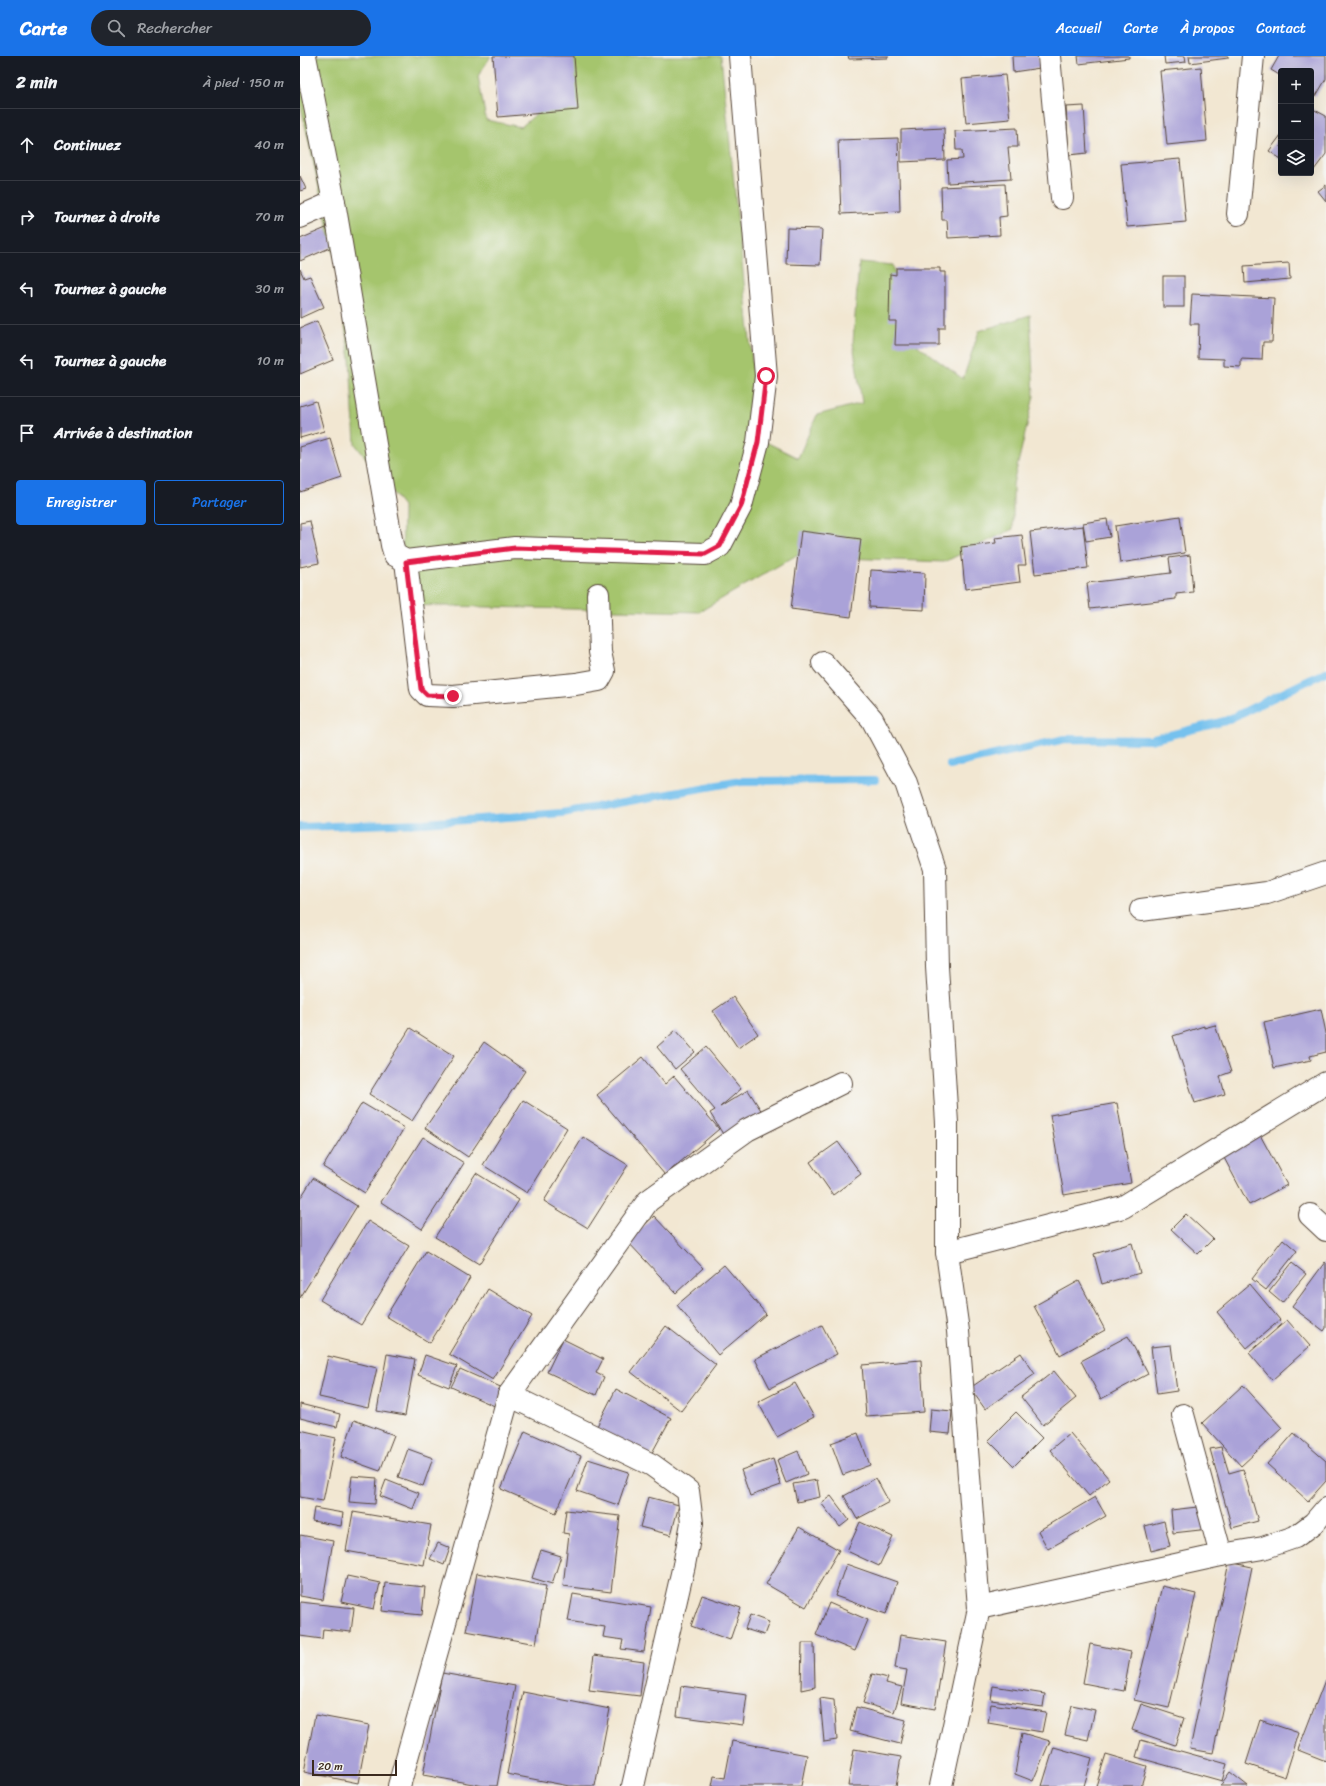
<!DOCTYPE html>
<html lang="fr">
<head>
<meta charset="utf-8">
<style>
  :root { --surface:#171b24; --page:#20242c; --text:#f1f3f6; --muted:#9ea1a6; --line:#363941; --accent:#1a73e8 }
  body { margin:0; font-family:Sriracha,sans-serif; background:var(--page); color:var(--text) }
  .controls { position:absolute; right:12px; top:12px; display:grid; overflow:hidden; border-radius:4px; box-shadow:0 4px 16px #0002 }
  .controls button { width:36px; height:36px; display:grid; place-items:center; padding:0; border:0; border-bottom:1px solid var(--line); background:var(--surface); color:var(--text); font:20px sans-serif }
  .scale { position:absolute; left:12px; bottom:10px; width:85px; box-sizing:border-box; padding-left:4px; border:2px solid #3b2a1e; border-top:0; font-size:11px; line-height:14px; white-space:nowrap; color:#3b2a1e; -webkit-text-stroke:3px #f6f6f2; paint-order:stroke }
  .stop { position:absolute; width:12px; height:12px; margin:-9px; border:3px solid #e11d48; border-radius:50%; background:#fff }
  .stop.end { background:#e11d48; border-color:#fff; box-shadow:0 1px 4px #0008 }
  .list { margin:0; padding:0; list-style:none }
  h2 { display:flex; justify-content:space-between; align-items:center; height:52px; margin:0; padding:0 16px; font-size:17px }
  h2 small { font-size:13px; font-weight:400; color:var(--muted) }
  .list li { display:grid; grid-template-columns:26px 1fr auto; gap:12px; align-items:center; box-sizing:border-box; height:72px; padding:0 16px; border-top:1px solid var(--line) }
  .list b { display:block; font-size:15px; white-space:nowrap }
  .list em { font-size:13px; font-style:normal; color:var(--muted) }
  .actions { display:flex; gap:8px; padding:12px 16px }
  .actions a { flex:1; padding:9px 0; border:1px solid var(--accent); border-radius:4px; text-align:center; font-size:14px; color:var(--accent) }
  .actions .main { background:var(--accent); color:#fff }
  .icon { flex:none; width:22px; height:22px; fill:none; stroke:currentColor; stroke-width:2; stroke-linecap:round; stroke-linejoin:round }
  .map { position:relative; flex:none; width:1026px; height:1730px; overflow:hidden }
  header { display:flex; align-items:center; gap:24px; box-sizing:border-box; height:56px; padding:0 20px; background:var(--accent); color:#fff }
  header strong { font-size:19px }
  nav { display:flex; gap:22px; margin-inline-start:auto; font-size:14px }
  .search { width:280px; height:36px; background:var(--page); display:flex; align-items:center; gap:10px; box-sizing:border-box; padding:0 14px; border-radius:22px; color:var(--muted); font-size:15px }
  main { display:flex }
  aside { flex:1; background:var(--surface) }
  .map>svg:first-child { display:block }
  .green { fill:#a5c56d; stroke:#707846 }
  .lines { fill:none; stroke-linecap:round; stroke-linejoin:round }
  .stream { stroke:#74c1ee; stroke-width:8 }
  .building { fill:#aaa2d8 }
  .street-casing { stroke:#564639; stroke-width:24 }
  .street { stroke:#fff; stroke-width:22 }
  .route { stroke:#e11d48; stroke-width:5 }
</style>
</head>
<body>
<header>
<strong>Carte</strong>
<div class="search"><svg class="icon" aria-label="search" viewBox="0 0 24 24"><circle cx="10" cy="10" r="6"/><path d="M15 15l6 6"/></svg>Rechercher</div>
<nav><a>Accueil</a><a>Carte</a><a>À propos</a><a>Contact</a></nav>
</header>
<main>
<aside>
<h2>2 min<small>À pied · 150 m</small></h2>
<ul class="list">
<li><svg class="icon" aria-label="ahead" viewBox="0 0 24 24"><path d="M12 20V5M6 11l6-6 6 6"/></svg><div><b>Continuez</b></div><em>40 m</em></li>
<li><svg class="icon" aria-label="right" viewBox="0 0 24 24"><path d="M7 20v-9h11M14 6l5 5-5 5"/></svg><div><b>Tournez à droite</b></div><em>70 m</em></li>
<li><svg class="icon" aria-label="left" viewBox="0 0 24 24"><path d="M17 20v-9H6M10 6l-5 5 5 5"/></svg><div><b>Tournez à gauche</b></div><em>30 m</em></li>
<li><svg class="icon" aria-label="left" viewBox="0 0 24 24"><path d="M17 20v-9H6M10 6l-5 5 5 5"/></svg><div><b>Tournez à gauche</b></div><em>10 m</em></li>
<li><svg class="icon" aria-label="arrive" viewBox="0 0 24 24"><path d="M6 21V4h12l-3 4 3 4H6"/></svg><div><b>Arrivée à destination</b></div></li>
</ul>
<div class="actions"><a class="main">Enregistrer</a><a>Partager</a></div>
</aside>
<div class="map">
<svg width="1026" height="1730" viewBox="0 0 1026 1730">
  <rect width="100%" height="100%" fill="#f6f6f2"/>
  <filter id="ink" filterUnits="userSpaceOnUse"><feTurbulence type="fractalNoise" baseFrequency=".025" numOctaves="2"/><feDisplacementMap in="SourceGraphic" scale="8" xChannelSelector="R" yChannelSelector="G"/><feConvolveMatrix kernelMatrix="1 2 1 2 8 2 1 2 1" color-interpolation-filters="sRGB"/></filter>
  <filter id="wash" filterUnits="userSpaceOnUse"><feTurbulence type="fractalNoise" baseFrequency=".012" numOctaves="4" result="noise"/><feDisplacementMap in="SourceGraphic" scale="16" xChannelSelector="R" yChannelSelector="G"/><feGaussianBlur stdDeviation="0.9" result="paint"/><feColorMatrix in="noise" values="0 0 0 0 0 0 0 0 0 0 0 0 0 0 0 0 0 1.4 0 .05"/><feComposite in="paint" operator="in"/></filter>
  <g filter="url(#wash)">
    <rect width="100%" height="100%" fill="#f2e7d2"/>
    <polygon class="green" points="2,0 191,0 178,20 186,64 221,71 253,43 260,0 421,0 452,304 454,380 498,402 517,359 562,347 553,287 559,206 593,209 609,283 663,323 679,275 730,259 734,340 713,428 713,473 644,506 495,500 399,556 102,549 103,450 55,388 50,303 34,199 0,46"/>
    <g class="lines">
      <g class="stream">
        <polyline points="650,709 765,683 850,684 925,665 1026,616"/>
        <polyline points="0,771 124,767 262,757 441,725 575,724"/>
      </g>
    </g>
    <g id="blocks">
      <g class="building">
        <polygon points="193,0 274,0 278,54 198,61"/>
        <polygon points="548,0 588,0 588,2 549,3"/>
        <polygon points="712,0 738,0 740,12 713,16"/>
        <polygon points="778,0 829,0 829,2 779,8"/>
        <polygon points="864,0 885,0 886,6 865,8"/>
        <polygon points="889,0 928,0 928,2 890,7"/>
        <polygon points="979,0 1026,0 1026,23 1016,40 1011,37 1011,15 981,15 981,20 971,14"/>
        <polygon points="901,11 907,85 867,89 860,15"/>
        <polygon points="705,19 710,63 666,67 662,23"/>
        <polygon points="784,50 787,97 769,99 766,51"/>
        <polygon points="1011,52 1026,60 1026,98 1011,118"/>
        <polygon points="644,72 645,104 601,106 601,74"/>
        <polygon points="717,72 718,91 708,91 711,123 648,127 647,104 663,103 662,94 656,94 655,75"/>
        <polygon points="981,79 981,103 969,95"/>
        <polygon points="598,82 600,155 541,158 538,84"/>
        <polygon points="880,103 886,166 827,171 821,108"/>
        <polygon points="0,120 6,133 0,135"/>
        <polygon points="705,128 707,160 699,161 700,179 648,182 647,164 642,164 641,131"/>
        <polygon points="1026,129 1026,145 1018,135"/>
        <polygon points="26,172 34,190 0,205 0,183"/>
        <polygon points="487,172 522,173 520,209 486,208"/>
        <polygon points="989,207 990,223 945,227 944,210"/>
        <polygon points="596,212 640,212 640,216 645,216 645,272 639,272 639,289 595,289 596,265 589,265 590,218 596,219"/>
        <polygon points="0,213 4,222 10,220 24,251 0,262"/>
        <rect x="863" y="220" width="21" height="31"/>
        <polygon points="892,238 974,242 972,286 963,286 962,304 941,303 941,311 924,310 924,303 898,302 899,268 890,268"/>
        <polygon points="17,265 33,304 0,318 0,272"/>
        <polygon points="16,345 24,375 0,382 0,350"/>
        <polygon points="30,382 42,422 0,436 0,391"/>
        <polygon points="880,460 885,497 820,507 815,470"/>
        <polygon points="807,463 810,481 786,485 783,467"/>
        <polygon points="10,465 19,507 0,511 0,467"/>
        <polygon points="783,470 788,512 735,518 730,476"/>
        <polygon points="501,475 561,483 551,561 491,553"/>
        <polygon points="722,479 726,509 718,509 720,526 665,533 661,491 696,487 695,482"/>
        <polygon points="890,499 893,536 876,538 876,543 790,553 787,527 871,517 869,502"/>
        <polygon points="571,514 625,517 624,554 569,551"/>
        <polygon points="433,941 458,978 438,992 413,955"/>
        <polygon points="1021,953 1026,977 1026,996 1010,1000 1011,1004 974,1012 964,966"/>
        <polygon points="915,969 931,1016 920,1020 925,1038 895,1047 873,980 904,970 904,972"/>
        <polygon points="110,972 154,1000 112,1065 69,1038"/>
        <polygon points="376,974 395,996 375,1013 357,991"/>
        <polygon points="184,986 225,1015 168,1101 125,1072"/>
        <polygon points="406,991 441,1033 420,1051 448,1034 464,1059 426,1083 410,1057 415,1054 380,1013"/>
        <polygon points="343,1001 365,1028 374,1020 419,1073 365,1119 297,1039"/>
        <polygon points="223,1044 267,1072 227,1137 183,1109"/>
        <polygon points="62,1047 104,1072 65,1137 23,1111"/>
        <polygon points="817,1047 831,1127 764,1139 750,1059"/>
        <polygon points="959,1077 987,1129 949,1149 922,1098"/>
        <polygon points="123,1081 164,1107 122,1173 81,1146"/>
        <polygon points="283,1081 328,1109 288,1172 244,1145"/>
        <polygon points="538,1086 561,1118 533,1139 510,1106"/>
        <polygon points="176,1117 219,1144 179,1208 135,1181"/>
        <polygon points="13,1122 57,1150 0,1242 0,1143"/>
        <polygon points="886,1158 913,1183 898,1198 871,1173"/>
        <polygon points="354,1160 403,1212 376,1237 327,1185"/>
        <polygon points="68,1165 109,1190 61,1269 20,1244"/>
        <polygon points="983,1183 997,1195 966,1234 952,1223"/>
        <polygon points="832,1187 840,1217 802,1228 794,1198"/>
        <polygon points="126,1195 170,1222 130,1287 86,1260"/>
        <polygon points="1025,1206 1026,1207 1026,1272 1024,1275 992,1251"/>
        <polygon points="992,1207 1006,1218 982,1247 969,1236"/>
        <polygon points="424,1209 466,1258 418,1299 377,1249"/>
        <polygon points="779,1225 805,1274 760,1299 734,1250"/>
        <polygon points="950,1228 980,1264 947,1292 917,1256"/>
        <polygon points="188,1233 232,1260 193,1324 149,1298"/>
        <polygon points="987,1264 1010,1290 972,1324 949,1297"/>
        <polygon points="522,1269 537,1298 470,1332 455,1303"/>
        <polygon points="366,1270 416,1309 381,1355 331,1316"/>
        <polygon points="828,1280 848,1318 801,1343 781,1305"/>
        <polygon points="263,1283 303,1303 296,1317 304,1321 296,1339 247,1316"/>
        <polygon points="871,1289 877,1335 857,1338 851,1291"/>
        <polygon points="721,1297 735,1318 685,1353 670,1332"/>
        <polygon points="87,1298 115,1303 105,1360 77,1355"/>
        <polygon points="125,1299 157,1310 149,1331 118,1319"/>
        <polygon points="28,1300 77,1312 68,1352 19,1341"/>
        <polygon points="621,1304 624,1356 566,1360 562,1309"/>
        <polygon points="160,1313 205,1333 197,1351 151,1331"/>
        <polygon points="754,1315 776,1342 743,1369 721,1341"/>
        <polygon points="495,1327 514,1361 477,1381 458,1346"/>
        <polygon points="943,1329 982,1372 941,1410 902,1367"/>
        <polygon points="316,1333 371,1362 348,1404 294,1376"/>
        <polygon points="0,1348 40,1358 37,1371 0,1362"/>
        <polygon points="631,1353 652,1355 650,1378 629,1376"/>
        <polygon points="716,1356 742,1382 714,1410 688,1384"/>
        <polygon points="54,1364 94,1379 80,1415 41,1401"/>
        <polygon points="0,1374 36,1382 23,1445 0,1441"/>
        <polygon points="225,1375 281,1400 256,1457 201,1433"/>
        <polygon points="558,1377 570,1409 543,1419 531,1387"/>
        <polygon points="770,1377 809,1423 789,1440 750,1394"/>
        <polygon points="994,1377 1026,1405 1026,1425 1008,1445 967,1408"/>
        <polygon points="921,1391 929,1417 943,1413 958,1465 932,1472 910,1393"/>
        <polygon points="108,1393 133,1402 123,1430 98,1421"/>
        <polygon points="498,1395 507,1418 486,1427 477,1404"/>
        <polygon points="288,1403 329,1416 318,1449 277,1435"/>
        <polygon points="473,1403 481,1429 450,1440 441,1414"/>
        <polygon points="52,1420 77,1422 75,1448 49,1446"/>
        <polygon points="576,1422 589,1446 557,1463 544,1440"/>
        <polygon points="86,1424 119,1437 113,1453 80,1440"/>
        <polygon points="517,1424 520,1441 497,1446 493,1428"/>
        <polygon points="531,1440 549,1464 540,1471 521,1447"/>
        <polygon points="348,1441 379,1449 371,1479 340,1471"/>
        <polygon points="795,1441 806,1460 748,1493 738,1475"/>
        <polygon points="906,1450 909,1473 873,1477 871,1454"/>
        <polygon points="14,1452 43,1457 41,1470 12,1465"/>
        <polygon points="266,1454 320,1460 311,1536 263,1530 269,1478 263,1477"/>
        <polygon points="53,1456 131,1469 124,1509 46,1495"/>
        <polygon points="864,1465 870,1490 851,1495 845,1470"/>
        <polygon points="560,1466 593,1481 579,1510 547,1495"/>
        <polygon points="499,1471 539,1494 506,1551 466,1528"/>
        <polygon points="0,1479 33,1485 23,1544 0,1540"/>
        <polygon points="138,1487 150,1492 144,1509 130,1503"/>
        <polygon points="241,1494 261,1500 252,1528 232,1522"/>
        <polygon points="929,1506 952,1511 913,1697 890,1693"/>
        <polygon points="546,1508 597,1526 586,1558 535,1540"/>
        <polygon points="177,1517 246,1530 236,1588 166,1575"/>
        <polygon points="47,1520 80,1527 74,1553 41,1546"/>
        <polygon points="85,1527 125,1531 122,1559 82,1555"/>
        <polygon points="862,1530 896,1538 869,1652 834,1644"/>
        <polygon points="273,1538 351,1551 344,1596 321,1593 323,1584 303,1581 305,1571 268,1565"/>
        <polygon points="402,1539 441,1552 430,1584 391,1570"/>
        <polygon points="0,1546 54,1552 51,1576 23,1573 22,1583 0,1580"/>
        <polygon points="529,1547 568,1564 555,1595 516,1579"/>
        <polygon points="450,1559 469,1566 464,1579 445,1573"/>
        <polygon points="600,1579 646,1586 635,1653 601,1647 607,1614 595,1612"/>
        <polygon points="502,1587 514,1587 515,1631 501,1634"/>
        <polygon points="790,1588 831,1596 824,1635 783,1627"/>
        <polygon points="294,1599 344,1606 340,1640 289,1634"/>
        <polygon points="142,1617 215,1630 197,1730 184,1730 123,1719"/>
        <polygon points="572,1618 588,1622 586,1627 602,1631 594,1656 563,1647"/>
        <polygon points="1025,1624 1026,1625 1026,1705 998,1694"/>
        <polygon points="381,1630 447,1639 443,1669 377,1660"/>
        <polygon points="693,1630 745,1638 743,1651 691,1644"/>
        <polygon points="223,1636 310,1653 295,1730 269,1730 207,1718"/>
        <polygon points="520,1642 534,1644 537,1684 524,1686"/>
        <polygon points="691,1648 746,1656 742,1676 688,1667"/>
        <polygon points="841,1648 884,1662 875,1689 832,1674"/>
        <polygon points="772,1649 795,1654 788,1684 765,1679"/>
        <polygon points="556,1651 606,1664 600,1688 550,1675"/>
        <polygon points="15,1659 69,1669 58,1727 4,1716"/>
        <polygon points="960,1664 999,1677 985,1721 946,1708"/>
        <polygon points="722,1677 750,1685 733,1725 715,1718"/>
        <polygon points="841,1684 927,1708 922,1725 836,1701"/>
        <polygon points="432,1685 507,1699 501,1730 412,1730 414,1720 425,1722"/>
        <polygon points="754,1691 792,1702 784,1730 742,1730"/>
        <polygon points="554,1693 601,1701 596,1730 548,1730"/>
        <polygon points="806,1698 847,1710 841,1730 796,1730"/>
        <polygon points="930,1716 948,1730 920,1730"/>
      </g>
    </g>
  </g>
  <g filter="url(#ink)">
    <use href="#blocks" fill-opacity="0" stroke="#564639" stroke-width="1"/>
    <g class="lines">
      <g class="street-casing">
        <g id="street">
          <polyline points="5,0 34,146 92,489 95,499 106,505 215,492 405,498 420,490 441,450 458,386 466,320 440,0"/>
          <polyline points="749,0 762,142"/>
          <polyline points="938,158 953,0"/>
          <polyline points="0,161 34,146"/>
          <polyline points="106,505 121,633 127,639 153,640 276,628 299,624 304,615 300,596 298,538"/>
          <polyline points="523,607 572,663 606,727 635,813 637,911 647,1067 647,1196 658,1275 679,1552 641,1730"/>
          <polyline points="841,854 967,837 1026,817"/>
          <polyline points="1010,1159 1026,1174"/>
          <polyline points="647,1196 823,1151 1026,1027"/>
          <polyline points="209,1339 352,1409 388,1435 392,1467 384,1509 333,1730"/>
          <polyline points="883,1359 921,1499"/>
          <polyline points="679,1552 921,1499 963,1492 995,1481 1014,1467 1026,1453"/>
          <polyline points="99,1730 209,1339 348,1145 447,1074 541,1027"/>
        </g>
      </g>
      <use href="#street" class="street"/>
    </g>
  </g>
  <g class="lines" filter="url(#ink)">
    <polyline class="route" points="153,640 127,639 121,633 106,506 215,492 405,498 420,490 441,450 458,386 466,320"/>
  </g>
</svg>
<div class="controls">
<button>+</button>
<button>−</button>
<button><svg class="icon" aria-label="layers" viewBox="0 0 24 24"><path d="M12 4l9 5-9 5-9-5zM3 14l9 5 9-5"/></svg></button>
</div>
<div class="scale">20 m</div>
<div class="stop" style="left:466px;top:320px"></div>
<div class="stop end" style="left:153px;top:640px"></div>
</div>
</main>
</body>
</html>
